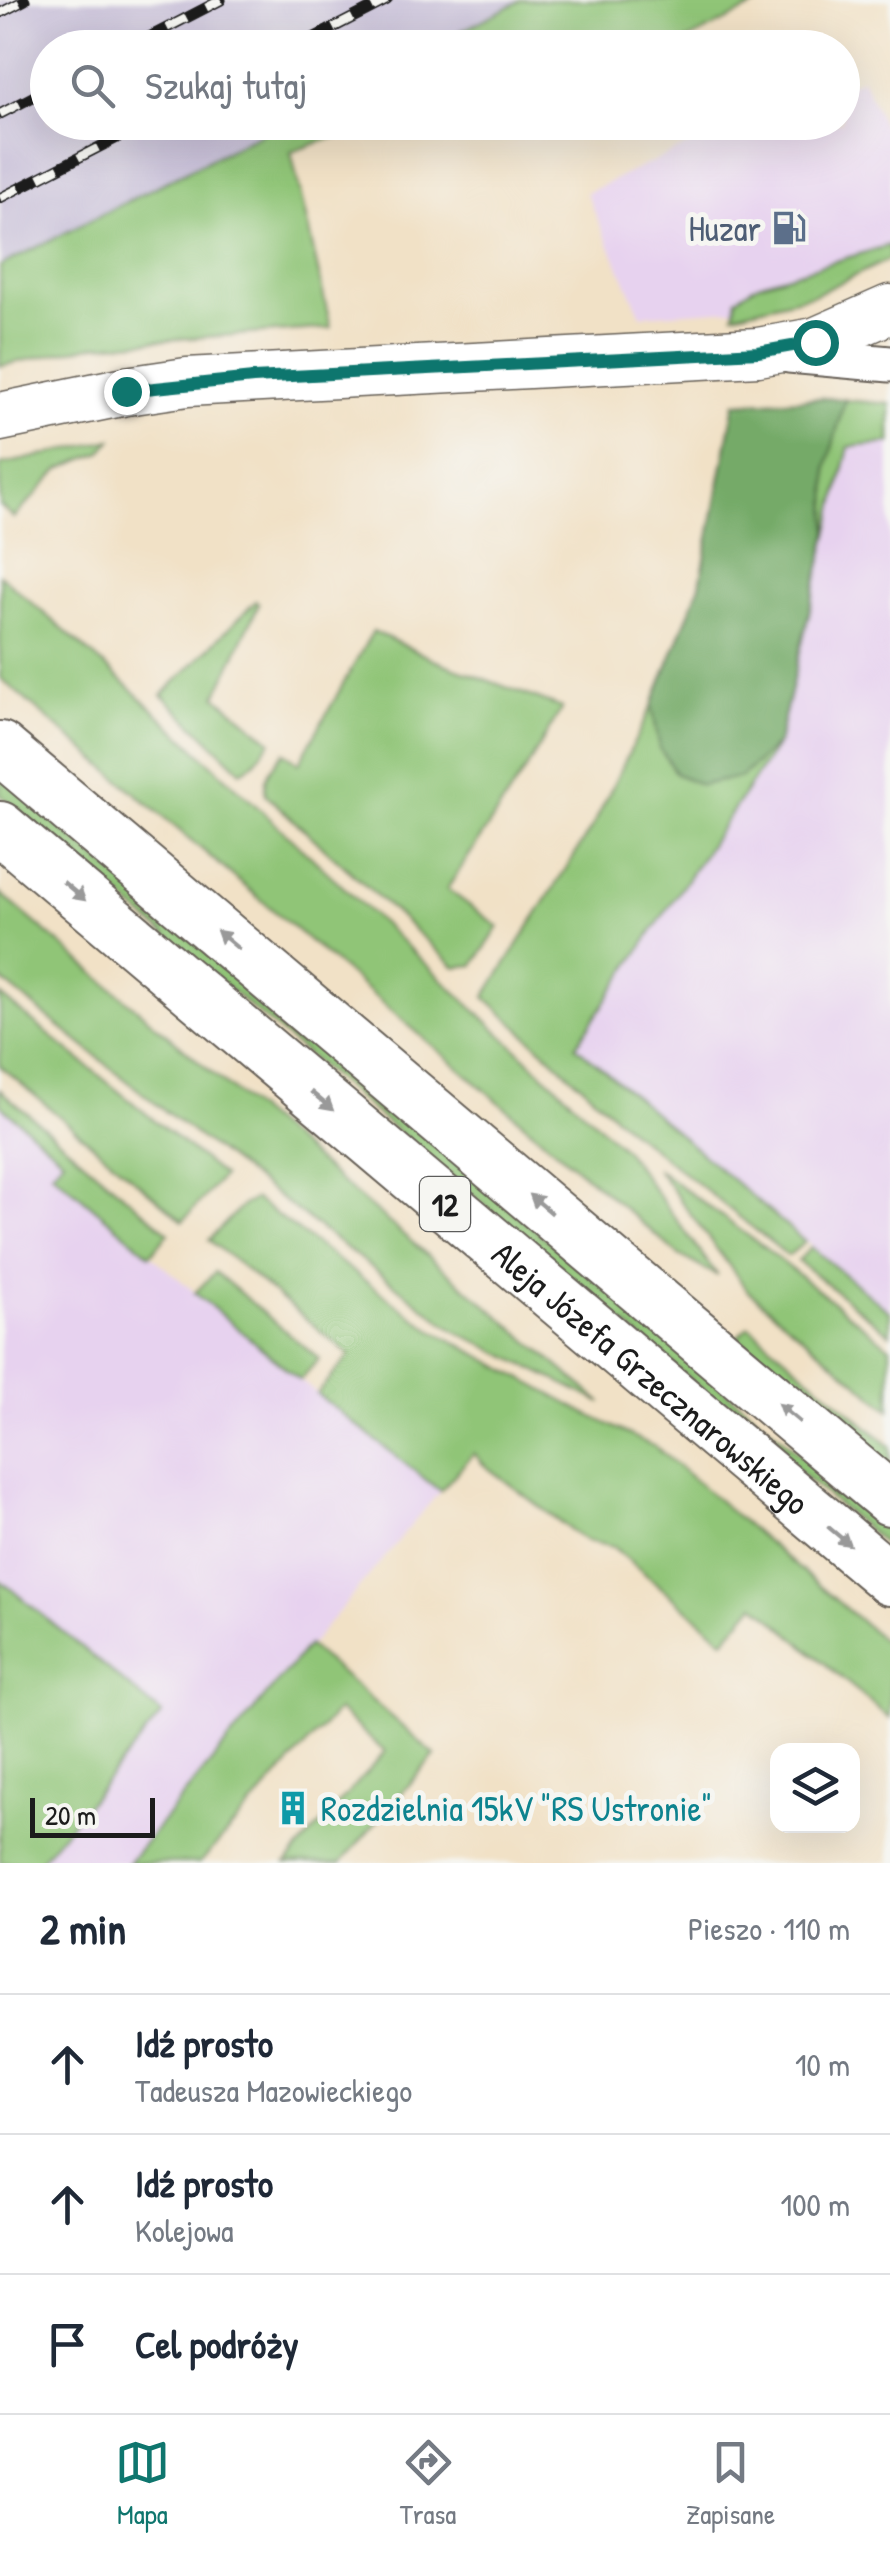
<!DOCTYPE html>
<html lang="pl">
<head>
<meta charset="utf-8">
<style>
  :root { --surface:#fff; --page:#f6f6f7; --text:#1f2937; --muted:#747a83; --line:#e0e1e3; --accent:#0f766e }
  body { margin:0; font-family:"Patrick Hand",sans-serif; background:var(--page); color:var(--text) }
  .controls { position:absolute; right:30px; bottom:30px; display:grid; overflow:hidden; border-radius:20px; box-shadow:0 10px 40px #0002 }
  .controls button { width:90px; height:90px; display:grid; place-items:center; padding:0; border:0; border-bottom:2px solid var(--line); background:var(--surface); color:var(--text); font:50px sans-serif }
  .scale { position:absolute; left:30px; bottom:25px; width:125px; box-sizing:border-box; padding-left:10px; border:5px solid #1c1c1c; border-top:0; font-size:28px; line-height:35px; white-space:nowrap; color:#1c1c1c; -webkit-text-stroke:8px #f6f6f2; paint-order:stroke }
  .stop { position:absolute; width:30px; height:30px; margin:-22px; border:8px solid #0f766e; border-radius:50%; background:#fff }
  .stop.end { background:#0f766e; border-color:#fff; box-shadow:0 2px 10px #0008 }
  .list { margin:0; padding:0; list-style:none }
  h2 { display:flex; justify-content:space-between; align-items:center; height:130px; margin:0; padding:0 40px; font-size:42px }
  h2 small { font-size:32px; font-weight:400; color:var(--muted) }
  .list li { display:grid; grid-template-columns:65px 1fr auto; gap:30px; align-items:center; box-sizing:border-box; height:140px; padding:0 40px; border-top:2px solid var(--line) }
  .list b { display:block; font-size:38px; white-space:nowrap }
  .list p { margin:0; font-size:32px; white-space:nowrap; color:var(--muted) }
  .list em { font-size:32px; font-style:normal; color:var(--muted) }
  .icon { flex:none; width:55px; height:55px; fill:none; stroke:currentColor; stroke-width:2; stroke-linecap:round; stroke-linejoin:round }
  .map { position:relative; flex:none; width:890px; height:1863px; overflow:hidden }
  .search { position:absolute; background:var(--surface); box-shadow:0 10px 40px #0002; left:30px; right:30px; top:30px; height:110px; display:flex; align-items:center; gap:25px; box-sizing:border-box; padding:0 35px; border-radius:55px; color:var(--muted); font-size:38px }
  .sheet { height:550px; background:var(--surface) }
  nav { display:flex; justify-content:space-around; align-items:center; box-sizing:border-box; height:140px; border-top:2px solid var(--line); background:var(--surface); font-size:28px; color:var(--muted) }
  nav a { display:grid; justify-items:center; gap:5px }
  nav .on { color:var(--accent) }
  .map>svg:first-child { display:block }
  .built { fill:#e7d2ef }
  .industrial { fill:#c8bfd8 }
  .green { fill:#90c577; stroke:#56704a; stroke-width:2.5 }
  .forest { fill:#74aa68; stroke:#486342; stroke-width:2.5 }
  .lines { fill:none; stroke-linecap:round; stroke-linejoin:round }
  .street-casing { stroke:#676158; stroke-width:39 }
  .secondary-casing { stroke:#676158; stroke-width:51 }
  .primary-casing { stroke:#676158; stroke-width:56 }
  .street { stroke:#fff; stroke-width:35 }
  .secondary { stroke:#fff; stroke-width:48 }
  .primary { stroke:#fff; stroke-width:52 }
  .rail-casing { stroke:#1c1c1c; stroke-width:11 }
  .rail { stroke:#f6f6f2; stroke-width:8; stroke-dasharray:22; stroke-linecap:butt }
  .oneway { fill:#999 }
  .route { stroke:#0f766e; stroke-width:12 }
  .labels { text-anchor:middle; dominant-baseline:central; stroke-width:10; stroke-linejoin:round; paint-order:stroke }
  .shield { fill:#f6f6f2; stroke:#5d5d5c; stroke-width:2.5 }
  .shield-label { font-size:32px; font-weight:bold; fill:#1c1c1c }
  .service-label { font-size:35px; fill:#4e5e75; stroke:#f6f6f2; text-anchor:end }
  .street-label { font-size:35px; fill:#1c1c1c; stroke:#f6f6f2 }
  .culture-label { font-size:35px; fill:#0d838f; stroke:#f6f6f2; text-anchor:start }
</style>
</head>
<body>
<div class="map">
<svg width="890" height="1863" viewBox="0 0 890 1863">
  <rect width="100%" height="100%" fill="#f6f6f2"/>
  <filter id="ink" filterUnits="userSpaceOnUse"><feTurbulence type="fractalNoise" baseFrequency=".01" numOctaves="2"/><feDisplacementMap in="SourceGraphic" scale="20" xChannelSelector="R" yChannelSelector="G"/><feConvolveMatrix kernelMatrix="1 2 1 2 8 2 1 2 1" color-interpolation-filters="sRGB"/></filter>
  <filter id="wash" filterUnits="userSpaceOnUse"><feTurbulence type="fractalNoise" baseFrequency=".0048" numOctaves="4" result="noise"/><feDisplacementMap in="SourceGraphic" scale="40" xChannelSelector="R" yChannelSelector="G"/><feGaussianBlur stdDeviation="2.25" result="paint"/><feColorMatrix in="noise" values="0 0 0 0 0 0 0 0 0 0 0 0 0 0 0 0 0 1.4 0 .05"/><feComposite in="paint" operator="in"/></filter>
  <g filter="url(#wash)">
    <rect width="100%" height="100%" fill="#f1e1c6"/>
    <g class="built">
      <polygon points="862,79 890,141 890,252 734,309 641,315 586,193 736,123 842,122 843,88"/>
      <polygon points="890,443 890,1312 576,1046 778,743 849,447"/>
      <polygon points="0,1105 63,1159 52,1172 285,1368 440,1491 127,1863 0,1863"/>
    </g>
    <polygon class="industrial" points="0,0 522,0 430,47 48,48 48,122 284,123 0,266"/>
    <g class="green">
      <polygon points="522,0 767,0 675,47 430,47"/>
      <polygon points="284,122 375,123 291,152 331,328 96,345 0,366 0,266"/>
      <polygon points="890,245 890,259 816,294 734,314 737,298 758,284"/>
      <polygon points="822,398 890,404 890,443 849,447 778,743 576,1046 805,1242 788,1256 629,1129 485,997 594,824 652,706 700,585 735,403"/>
      <polygon points="111,440 102,452 60,469 14,518 0,506 0,465"/>
      <polygon points="0,575 127,685 625,1150 718,1276 679,1255 0,678"/>
      <polygon points="256,601 259,604 216,696 271,741 253,764 241,771 162,695"/>
      <path d="M 373,631 L 439,662 L 562,708 L 526,769 L 447,889 L 499,927 L 474,965 L 455,967 L 266,795 C 261,777 274,765 284,752 L 299,763 Z"/>
      <polygon points="0,776 890,1530 890,1549 0,795"/>
      <polygon points="0,893 602,1403 457,1332 166,1112 0,979"/>
      <polygon points="0,995 223,1176 183,1221 0,1066"/>
      <polygon points="0,1090 169,1233 150,1255 52,1172 63,1159 0,1105"/>
      <polygon points="656,1168 766,1249 890,1347 890,1410 748,1291"/>
      <polygon points="255,1199 429,1328 589,1415 655,1447 890,1646 890,1719 755,1604 724,1640 613,1547 587,1541 572,1531 483,1464 474,1453 440,1491 317,1394 350,1355 209,1240 243,1205"/>
      <polygon points="811,1247 890,1312 890,1334 798,1261"/>
      <polygon points="215,1272 319,1359 300,1380 195,1293"/>
      <polygon points="749,1326 890,1446 890,1468 736,1338"/>
      <polygon points="0,1580 162,1714 38,1863 0,1863"/>
      <polygon points="308,1645 435,1755 341,1863 286,1863 385,1752 338,1710 200,1863 128,1863"/>
    </g>
    <polygon class="forest" points="822,398 845,399 827,468 828,533 778,743 741,777 701,785 676,774 660,749 652,706 700,585 735,403"/>
  </g>
  <g filter="url(#ink)">
    <g class="lines">
      <g class="street-casing">
        <polyline id="street" points="789,355 890,364"/>
      </g>
      <g class="secondary-casing">
        <polyline id="secondary" points="0,417 126,391 187,382 758,352 815,342 890,309"/>
      </g>
      <g class="primary-casing">
        <g id="primary">
          <polyline points="0,748 890,1499"/>
          <path id="s1" d="M 0,828 L 890,1579"/>
        </g>
      </g>
      <use href="#street" class="street"/>
      <use href="#secondary" class="secondary"/>
      <use href="#primary" class="primary"/>
      <g class="rail-casing">
        <g id="rail">
          <polyline points="0,13 25,0"/>
          <polyline points="128,48 221,0"/>
          <polyline points="294,48 387,0"/>
          <polyline points="0,114 48,89"/>
          <polyline points="0,198 148,122"/>
        </g>
      </g>
      <use href="#rail" class="rail"/>
    </g>
    <defs><path id="oneway-solid" d="M-6-.8H1V-3.2L6.5 0L1 3.2V.8H-6Z" transform="scale(2.5)"/></defs>
    <g class="oneway">
      <use href="#oneway-solid" transform="translate(74 891) rotate(40)"/>
      <use href="#oneway-solid" transform="translate(228 940) rotate(-140)"/>
      <use href="#oneway-solid" transform="translate(322 1101) rotate(40)"/>
      <use href="#oneway-solid" transform="translate(541 1204) rotate(-140)"/>
      <use href="#oneway-solid" transform="translate(789 1413) rotate(-140)"/>
      <use href="#oneway-solid" transform="translate(839 1536) rotate(40)"/>
    </g>
  </g>
  <g class="lines" filter="url(#ink)">
    <polyline class="route" points="126,391 253,378 758,352 815,342"/>
  </g>
  <defs>
    <g id="fuel-bare" transform="scale(2.7)"><path d="M-5.5-6h7V0h2V4h1.3V-2.5L3-4.5l.8-.8L6-3V5H2.5V1h-1V6h-7ZM-4.2-4.7v3.2H.2V-4.7Z" fill="#5c6f8a" stroke="#f6f6f2" stroke-width="2.5" paint-order="stroke"/></g>
    <g id="building-bare" transform="scale(2.7)"><path d="M-4-6H4V6H1V3H-1V6H-4ZM-2.5-4.3h1.7v1.8h-1.7ZM.8-4.3h1.7v1.8H.8ZM-2.5-1h1.7V.8h-1.7ZM.8-1h1.7V.8H.8Z" fill="#0f9aa8" stroke="#f6f6f2" stroke-width="2.5" paint-order="stroke"/></g>
  </defs>
  <g fill-rule="evenodd">
    <use href="#fuel-bare" x="789" y="228"/>
    <use href="#building-bare" x="293" y="1808"/>
  </g>
  <g class="labels">
    <rect class="shield" x="420" y="1177" width="50" height="54" rx="8"/>
    <g class="shield-label">
      <text x="445" y="1204">12</text>
    </g>
    <g class="service-label">
      <text x="761" y="228">Huzar</text>
    </g>
    <g class="street-label">
      <text stroke="none"><textPath href="#s1" startOffset="852">Aleja Józefa Grzecznarowskiego</textPath></text>
    </g>
    <g class="culture-label">
      <text x="321" y="1808">Rozdzielnia 15kV "RS Ustronie"</text>
    </g>
  </g>
</svg>
<div class="controls">
<button><svg class="icon" aria-label="layers" viewBox="0 0 24 24"><path d="M12 4l9 5-9 5-9-5zM3 14l9 5 9-5"/></svg></button>
</div>
<div class="scale">20 m</div>
<div class="stop" style="left:815px;top:342px"></div>
<div class="stop end" style="left:126px;top:391px"></div>
<div class="search"><svg class="icon" aria-label="search" viewBox="0 0 24 24"><circle cx="10" cy="10" r="6"/><path d="M15 15l6 6"/></svg>Szukaj tutaj</div>
</div>
<section class="sheet">
<h2>2 min<small>Pieszo · 110 m</small></h2>
<ul class="list">
<li><svg class="icon" aria-label="ahead" viewBox="0 0 24 24"><path d="M12 20V5M6 11l6-6 6 6"/></svg><div><b>Idź prosto</b><p>Tadeusza Mazowieckiego</p></div><em>10 m</em></li>
<li><svg class="icon" aria-label="ahead" viewBox="0 0 24 24"><path d="M12 20V5M6 11l6-6 6 6"/></svg><div><b>Idź prosto</b><p>Kolejowa</p></div><em>100 m</em></li>
<li><svg class="icon" aria-label="arrive" viewBox="0 0 24 24"><path d="M6 21V4h12l-3 4 3 4H6"/></svg><div><b>Cel podróży</b></div></li>
</ul>
</section>
<nav>
<a class="on"><svg class="icon" aria-label="map" viewBox="0 0 24 24"><path d="M3 6l6-2 6 2 6-2v14l-6 2-6-2-6 2zM9 4v14M15 6v14"/></svg>Mapa</a>
<a><svg class="icon" aria-label="directions" viewBox="0 0 24 24"><path d="M12 3l9 9-9 9-9-9zM9 14v-3h6M13 9l2 2-2 2"/></svg>Trasa</a>
<a><svg class="icon" aria-label="saved" viewBox="0 0 24 24"><path d="M7 4h10v16l-5-4-5 4z"/></svg>Zapisane</a>
</nav>
</body>
</html>
